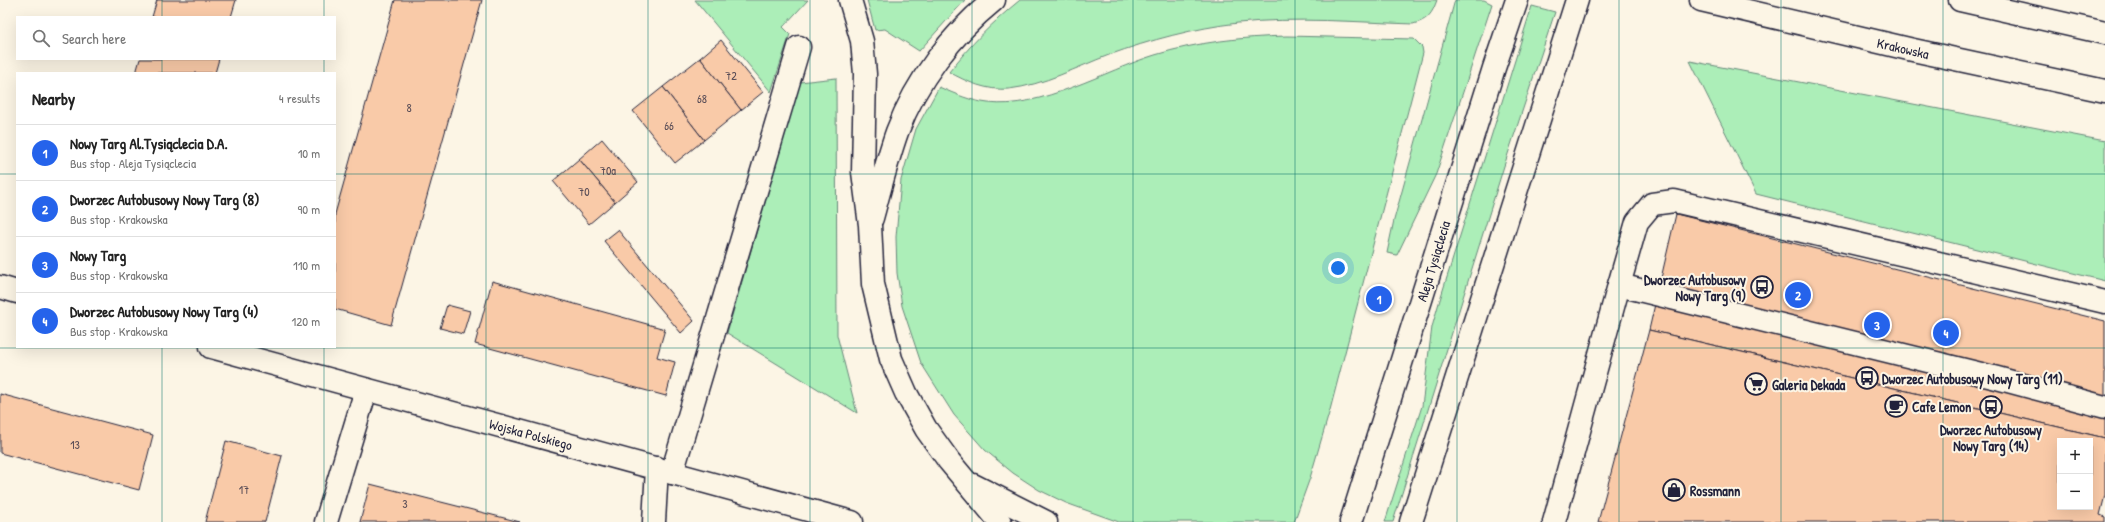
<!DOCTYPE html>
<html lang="en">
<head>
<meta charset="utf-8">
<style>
  :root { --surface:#fff; --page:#f6f6f6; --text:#222; --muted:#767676; --line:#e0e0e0; --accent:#2563eb }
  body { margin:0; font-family:"Patrick Hand",sans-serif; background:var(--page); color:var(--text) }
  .controls { position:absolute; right:12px; bottom:12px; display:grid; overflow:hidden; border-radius:0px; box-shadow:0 4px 16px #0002 }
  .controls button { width:36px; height:36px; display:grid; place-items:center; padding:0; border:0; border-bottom:1px solid var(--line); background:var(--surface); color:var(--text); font:20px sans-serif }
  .you { position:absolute; left:1338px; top:268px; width:14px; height:14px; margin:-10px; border:3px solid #fff; border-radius:50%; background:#1a73e8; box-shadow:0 0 0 6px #1a73e833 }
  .badge { display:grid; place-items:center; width:26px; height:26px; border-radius:50%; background:var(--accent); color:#fff; font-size:13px; font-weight:700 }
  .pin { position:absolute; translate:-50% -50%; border:2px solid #fff; box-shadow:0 1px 4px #0006 }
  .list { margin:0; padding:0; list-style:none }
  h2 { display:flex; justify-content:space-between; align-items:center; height:52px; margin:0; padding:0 16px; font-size:17px }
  h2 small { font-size:13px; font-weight:400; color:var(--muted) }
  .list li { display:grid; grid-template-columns:26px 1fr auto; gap:12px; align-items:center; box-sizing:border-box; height:56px; padding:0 16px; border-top:1px solid var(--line) }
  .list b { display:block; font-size:15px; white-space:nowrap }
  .list p { margin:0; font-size:13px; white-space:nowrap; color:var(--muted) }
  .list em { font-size:13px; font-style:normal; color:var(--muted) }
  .icon { flex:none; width:22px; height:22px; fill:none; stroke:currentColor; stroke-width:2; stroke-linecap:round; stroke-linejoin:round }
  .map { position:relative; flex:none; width:2105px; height:522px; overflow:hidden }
  .search { position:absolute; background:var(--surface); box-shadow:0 4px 16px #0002; left:16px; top:16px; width:320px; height:44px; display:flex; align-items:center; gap:10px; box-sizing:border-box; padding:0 14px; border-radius:0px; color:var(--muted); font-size:15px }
  .panel { position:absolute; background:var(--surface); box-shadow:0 4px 16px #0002; left:16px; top:72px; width:320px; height:276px; border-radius:0px }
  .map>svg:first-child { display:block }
  .green { fill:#aceeb8; stroke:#67887a }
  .building { fill:#f9caa8; stroke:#22223b; fill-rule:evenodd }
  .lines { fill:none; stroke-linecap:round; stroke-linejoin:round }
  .minor-casing { stroke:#22223b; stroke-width:25 }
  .major-casing { stroke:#22223b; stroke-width:25 }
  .minor { stroke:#fcf5e5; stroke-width:22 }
  .major { stroke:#fcf5e5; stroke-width:22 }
  .grid { fill:none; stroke:#0f766e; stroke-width:1; stroke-opacity:0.55 }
  .labels { text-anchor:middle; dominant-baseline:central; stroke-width:4; stroke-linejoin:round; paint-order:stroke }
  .number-label { font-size:12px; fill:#584c56 }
  .street-label { font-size:14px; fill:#22223b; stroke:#fcf5e5 }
  .poi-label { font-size:14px; font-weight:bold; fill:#22223b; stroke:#fcf5e5; text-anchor:start }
</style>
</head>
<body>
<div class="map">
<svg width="2105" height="522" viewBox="0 0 2105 522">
  <rect width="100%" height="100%" fill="#fcf5e5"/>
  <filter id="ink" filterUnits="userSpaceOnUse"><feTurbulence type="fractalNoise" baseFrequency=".025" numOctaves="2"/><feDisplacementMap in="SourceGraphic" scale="8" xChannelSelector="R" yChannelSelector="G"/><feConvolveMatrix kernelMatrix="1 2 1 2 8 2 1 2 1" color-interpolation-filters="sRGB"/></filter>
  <g filter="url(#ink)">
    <g class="green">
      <polygon points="695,0 808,0 783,27 790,34 771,92"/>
      <polygon points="867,0 965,0 919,51 885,29 875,30"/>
      <path d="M 1020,0 L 1437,0 C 1432,14 1428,20 1413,24 C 1355,22 1296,17 1238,23 C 1195,28 1150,40 1109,55 C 1077,67 1044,85 1009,89 C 987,91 967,82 949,72 C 970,45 993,22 1020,0 Z"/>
      <polygon points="1455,0 1484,0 1492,4 1436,174 1397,255 1387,253 1394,220"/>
      <polygon points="1532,6 1555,12 1504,166 1393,522 1385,522 1422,406 1432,327 1438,306"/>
      <path d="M 1287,36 L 1414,39 L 1422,47 L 1423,53 L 1330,410 L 1310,478 L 1294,522 L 1119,522 L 1066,503 L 1039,490 L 1013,473 L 985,450 L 954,415 L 921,363 L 902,306 L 897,273 L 896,237 L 901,180 L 916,129 L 939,87 C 955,94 971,101 988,103 C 1039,110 1106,70 1155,55 C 1197,42 1243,37 1287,36 Z"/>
      <polygon points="1690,61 2105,141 2105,281 1756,194"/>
      <polygon points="836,78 837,335 857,413 727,333 800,82"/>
    </g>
    <g class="building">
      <polygon points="157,0 236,0 231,17 152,17"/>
      <polygon points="395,0 482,0 391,325 335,309 335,214"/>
      <polygon points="721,40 763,92 741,110 700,58"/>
      <polygon points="700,58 741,110 704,140 663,87"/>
      <polygon points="140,59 219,59 215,73 136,73"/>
      <polygon points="663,87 704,140 675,163 633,111"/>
      <polygon points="602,139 638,182 615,202 579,159"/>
      <polygon points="579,159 615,202 589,224 553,181"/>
      <polygon points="1676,214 2105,321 2105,438 1649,330"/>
      <polygon points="618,230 694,321 681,333 604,241"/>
      <polygon points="492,281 665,329 657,357 675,362 666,396 475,344"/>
      <polygon points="447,305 470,311 463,334 440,328"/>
      <path d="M 1649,330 L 2105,438 L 2105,495 L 2100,515 L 2105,517 L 2105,522 L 1598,522 ZM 2060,441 L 2090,441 L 2090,507 L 2060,507 Z"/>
      <polygon points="0,394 153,435 139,490 0,453"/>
      <polygon points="226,441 282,456 265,522 205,522"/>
      <polygon points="370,484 520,522 360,522"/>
    </g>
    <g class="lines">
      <g class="minor-casing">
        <g id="minor">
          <polyline points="0,287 17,292"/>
          <polyline points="2105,302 1674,201 1652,204 1637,222 1619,285 1997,378 2105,407"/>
          <polyline points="211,347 852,522"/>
          <polyline points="672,473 799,47"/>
          <polyline points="326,522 366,390"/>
          <polyline points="654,522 657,468"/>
          <polyline points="1554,522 1619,285"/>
        </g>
      </g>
      <g class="major-casing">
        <g id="major">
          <polyline points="850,0 862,41 865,74 863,172 870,225 873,284 891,359 906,393 926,429 949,461 1000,522"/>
          <polyline points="1701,0 1913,50 2105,91"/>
          <polyline points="1960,0 2105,33"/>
          <path d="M 872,218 C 880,189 887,160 897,132 C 916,81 952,34 994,0"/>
          <polyline points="973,485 1046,522"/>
          <polyline points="1351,522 1494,68 1517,0"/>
          <polyline points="1411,522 1577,0"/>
        </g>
      </g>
      <use href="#minor" class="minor"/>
      <use href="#major" class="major"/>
    </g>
  </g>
  <path class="grid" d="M 162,0 L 162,17M 324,0 L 324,17M 486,0 L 486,522M 648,0 L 648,522M 810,0 L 810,522M 972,0 L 972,522M 1133,0 L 1133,522M 1295,0 L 1295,522M 1457,0 L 1457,522M 1619,0 L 1619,522M 1781,0 L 1781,522M 1943,0 L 1943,522M 162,59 L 162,73M 324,59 L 324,73M 0,174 L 17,174M 335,174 L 2105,174M 162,347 L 162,522M 324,347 L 324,522M 0,348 L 2105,348"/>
  <defs>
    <g id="bus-ring" transform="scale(1.15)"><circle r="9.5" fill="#fcf5e5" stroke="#22223b" stroke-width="1.5"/><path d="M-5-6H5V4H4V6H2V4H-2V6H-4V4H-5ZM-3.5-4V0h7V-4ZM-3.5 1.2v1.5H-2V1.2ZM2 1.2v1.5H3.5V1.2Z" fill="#22223b"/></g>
    <g id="supermarket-ring" transform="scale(1.15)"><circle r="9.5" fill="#fcf5e5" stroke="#22223b" stroke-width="1.5"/><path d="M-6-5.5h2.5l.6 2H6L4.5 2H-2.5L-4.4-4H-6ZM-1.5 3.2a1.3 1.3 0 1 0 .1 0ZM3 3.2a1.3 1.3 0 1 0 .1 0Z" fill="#22223b"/></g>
    <g id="cafe-ring" transform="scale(1.15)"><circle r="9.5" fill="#fcf5e5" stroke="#22223b" stroke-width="1.5"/><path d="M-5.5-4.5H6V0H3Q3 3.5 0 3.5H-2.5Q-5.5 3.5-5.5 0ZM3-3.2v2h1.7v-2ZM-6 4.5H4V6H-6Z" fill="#22223b"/></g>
    <g id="shop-ring" transform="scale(1.15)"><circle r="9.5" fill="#fcf5e5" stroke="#22223b" stroke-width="1.5"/><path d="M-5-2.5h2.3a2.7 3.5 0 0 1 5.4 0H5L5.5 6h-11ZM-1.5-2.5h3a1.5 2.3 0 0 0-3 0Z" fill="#22223b"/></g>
  </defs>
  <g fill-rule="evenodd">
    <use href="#bus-ring" x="1762" y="287"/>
    <use href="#bus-ring" x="1867" y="378"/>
    <use href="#supermarket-ring" x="1756" y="384"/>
    <use href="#cafe-ring" x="1896" y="406"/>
    <use href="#bus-ring" x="1991" y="407"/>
    <use href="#shop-ring" x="1674" y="490"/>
  </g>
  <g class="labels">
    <g class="number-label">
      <text x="731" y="75">72</text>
      <text x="702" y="98">68</text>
      <text x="409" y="107">8</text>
      <text x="669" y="125">66</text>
      <text x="608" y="170">70a</text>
      <text x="584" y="191">70</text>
      <text x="75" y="444">13</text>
      <text x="244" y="489">17</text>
      <text x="405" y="503">3</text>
    </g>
    <g class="street-label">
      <text transform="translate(1903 48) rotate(13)">Krakowska</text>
      <text transform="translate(1433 261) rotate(-73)">Aleja Tysiąclecia</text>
      <text transform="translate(531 434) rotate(15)">Wojska Polskiego</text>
    </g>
    <g class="poi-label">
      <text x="1746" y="279" text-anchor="end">Dworzec Autobusowy<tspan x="1746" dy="16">Nowy Targ (9)</tspan></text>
      <text x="1882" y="378">Dworzec Autobusowy Nowy Targ (11)</text>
      <text x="1772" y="384">Galeria Dekada</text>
      <text x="1912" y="406">Cafe Lemon</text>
      <text x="1991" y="429" text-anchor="middle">Dworzec Autobusowy<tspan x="1991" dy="16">Nowy Targ (14)</tspan></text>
      <text x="1690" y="490">Rossmann</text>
    </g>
  </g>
</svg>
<div class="controls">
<button>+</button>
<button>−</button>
</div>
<div class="you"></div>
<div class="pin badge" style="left:1379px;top:299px">1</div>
<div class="pin badge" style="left:1798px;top:295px">2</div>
<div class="pin badge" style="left:1877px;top:325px">3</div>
<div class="pin badge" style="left:1946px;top:333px">4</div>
<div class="search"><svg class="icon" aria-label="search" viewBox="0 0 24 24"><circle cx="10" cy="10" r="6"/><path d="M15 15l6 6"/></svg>Search here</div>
<section class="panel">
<h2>Nearby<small>4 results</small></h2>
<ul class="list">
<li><span class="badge">1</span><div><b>Nowy Targ Al.Tysiąclecia D.A.</b><p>Bus stop · Aleja Tysiąclecia</p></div><em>10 m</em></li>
<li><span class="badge">2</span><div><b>Dworzec Autobusowy Nowy Targ (8)</b><p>Bus stop · Krakowska</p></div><em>90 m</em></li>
<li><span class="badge">3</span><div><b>Nowy Targ</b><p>Bus stop · Krakowska</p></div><em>110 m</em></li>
<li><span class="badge">4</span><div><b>Dworzec Autobusowy Nowy Targ (4)</b><p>Bus stop · Krakowska</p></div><em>120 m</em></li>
</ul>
</section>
</div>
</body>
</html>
